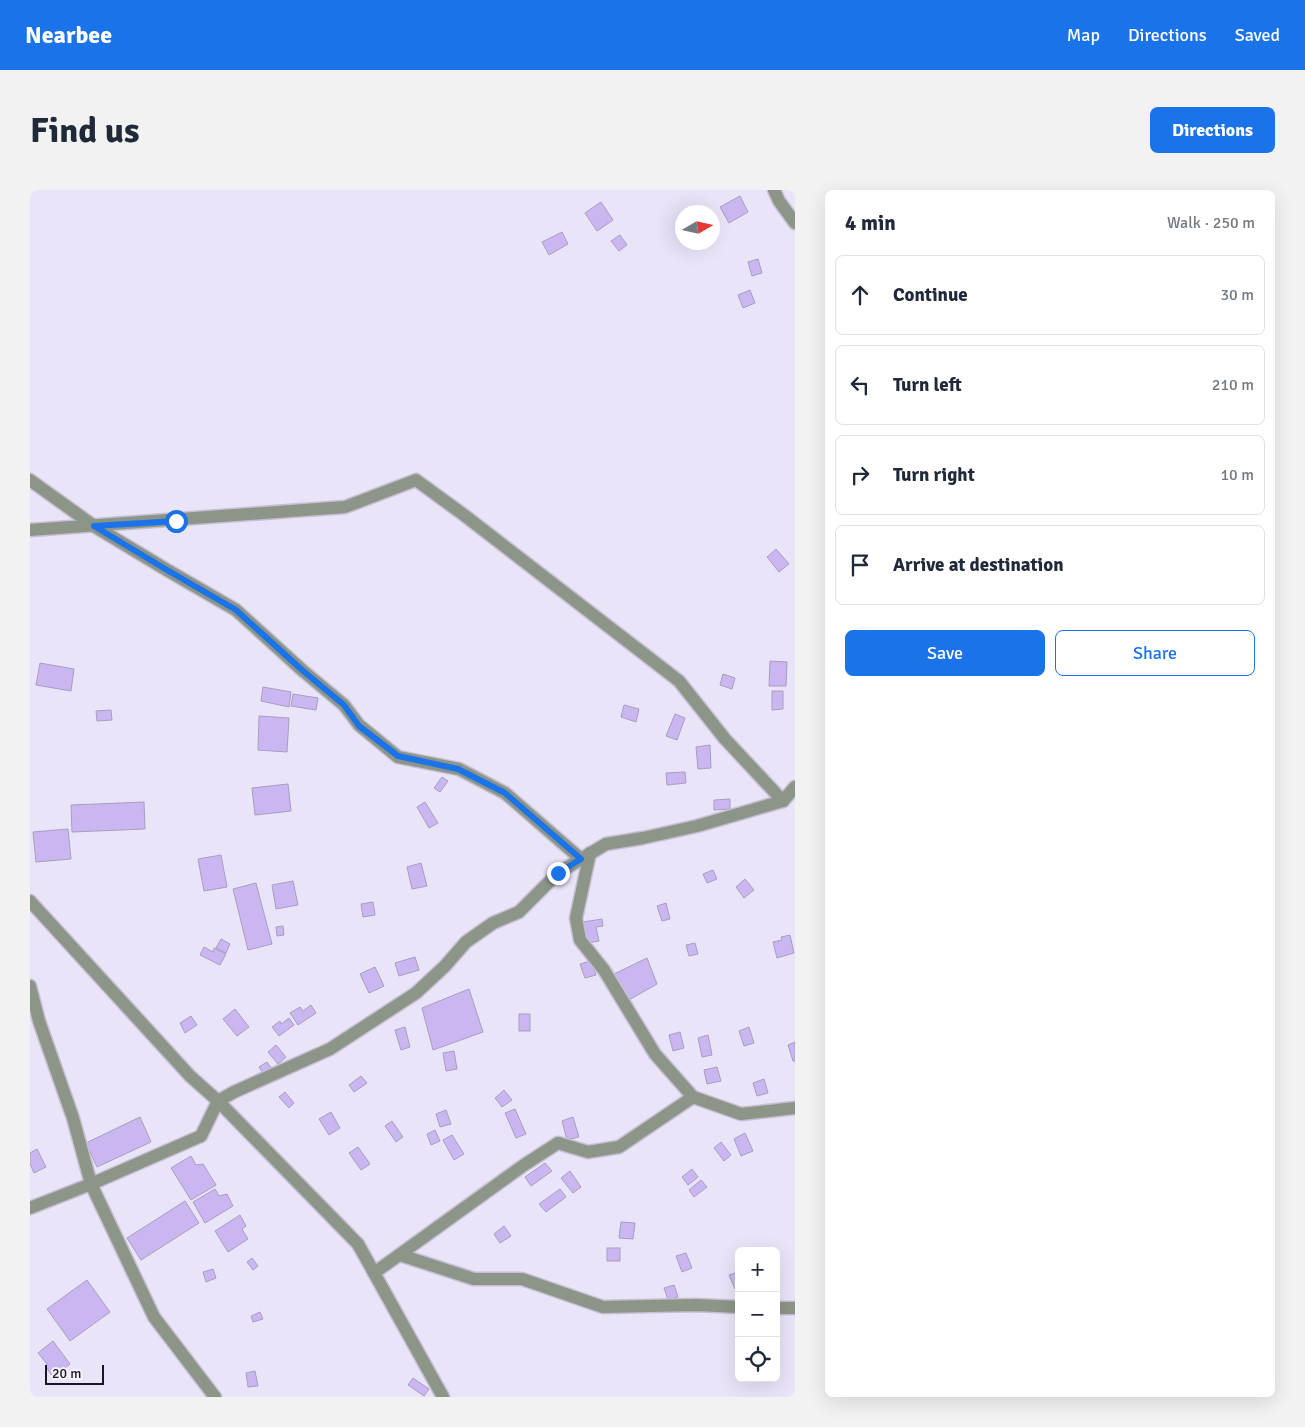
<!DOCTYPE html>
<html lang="en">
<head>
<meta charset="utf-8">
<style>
  :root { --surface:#fff; --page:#f2f2f3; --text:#1f2937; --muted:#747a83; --line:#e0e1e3; --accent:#1a73e8 }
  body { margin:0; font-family:Signika,sans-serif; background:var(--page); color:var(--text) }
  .controls { position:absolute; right:15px; bottom:15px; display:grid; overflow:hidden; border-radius:8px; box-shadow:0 5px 20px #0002 }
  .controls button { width:45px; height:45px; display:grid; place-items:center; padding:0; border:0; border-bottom:1px solid var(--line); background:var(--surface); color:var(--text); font:25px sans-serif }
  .compass { position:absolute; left:645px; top:15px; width:45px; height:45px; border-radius:50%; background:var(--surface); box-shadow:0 5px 20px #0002; rotate:81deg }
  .scale { position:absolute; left:15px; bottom:12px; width:59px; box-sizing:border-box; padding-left:5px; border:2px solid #191522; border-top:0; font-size:14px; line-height:18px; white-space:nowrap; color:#191522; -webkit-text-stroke:4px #f6f3fb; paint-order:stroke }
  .stop { position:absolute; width:15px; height:15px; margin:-11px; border:4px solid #1a73e8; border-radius:50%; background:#fff }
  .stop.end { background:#1a73e8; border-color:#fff; box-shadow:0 1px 5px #0008 }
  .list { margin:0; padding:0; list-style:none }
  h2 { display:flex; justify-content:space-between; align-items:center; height:65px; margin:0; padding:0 20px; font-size:21px }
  h2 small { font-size:16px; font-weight:400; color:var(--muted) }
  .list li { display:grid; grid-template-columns:32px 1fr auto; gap:15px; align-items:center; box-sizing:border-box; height:80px; margin:0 10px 10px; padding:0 10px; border:1px solid var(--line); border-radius:8px }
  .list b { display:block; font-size:19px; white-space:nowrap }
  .list em { font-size:16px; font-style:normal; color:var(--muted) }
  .actions { display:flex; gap:10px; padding:15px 20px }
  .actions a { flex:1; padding:11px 0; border:1px solid var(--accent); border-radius:8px; text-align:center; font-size:18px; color:var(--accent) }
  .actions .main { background:var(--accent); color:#fff }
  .icon { flex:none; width:28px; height:28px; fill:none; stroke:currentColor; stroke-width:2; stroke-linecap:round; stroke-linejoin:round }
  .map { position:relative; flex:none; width:765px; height:1207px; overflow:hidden; border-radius:8px }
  header { display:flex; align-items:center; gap:30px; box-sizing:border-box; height:70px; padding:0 25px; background:var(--accent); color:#fff }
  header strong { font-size:24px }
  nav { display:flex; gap:28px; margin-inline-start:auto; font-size:18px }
  .intro { display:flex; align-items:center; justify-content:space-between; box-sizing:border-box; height:120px; padding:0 30px }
  h1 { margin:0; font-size:35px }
  .button { padding:12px 22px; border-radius:8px; background:var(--accent); color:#fff; font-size:18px; font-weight:700 }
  main { display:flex; gap:30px; padding:0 30px }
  aside { flex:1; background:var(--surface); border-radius:8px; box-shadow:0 5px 20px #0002 }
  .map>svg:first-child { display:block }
  .building { fill:#cab7f1; stroke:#a89dbf }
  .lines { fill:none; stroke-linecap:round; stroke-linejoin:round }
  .minor-casing { stroke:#c4bfd2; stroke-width:15 }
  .minor { stroke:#8c9587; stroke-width:12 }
  .route { stroke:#1a73e8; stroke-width:6 }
</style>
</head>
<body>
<header>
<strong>Nearbee</strong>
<nav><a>Map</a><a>Directions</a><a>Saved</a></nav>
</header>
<div class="intro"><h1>Find us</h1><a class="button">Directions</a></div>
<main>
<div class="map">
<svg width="765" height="1207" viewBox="0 0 765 1207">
  <rect width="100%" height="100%" fill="#eae4f9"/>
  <g class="building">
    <polygon points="710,6 718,22 699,33 690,17"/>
    <polygon points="571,12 583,30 567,41 555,23"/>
    <polygon points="532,42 538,54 519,65 512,52"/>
    <polygon points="590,45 597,55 589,61 581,51"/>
    <polygon points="728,69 732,83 722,86 718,72"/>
    <polygon points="720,100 725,113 713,118 708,105"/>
    <polygon points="746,359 759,374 749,382 737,367"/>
    <polygon points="740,471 757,472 756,496 739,496"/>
    <polygon points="10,473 44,479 41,501 6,495"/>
    <polygon points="693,484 705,488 702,499 690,495"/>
    <polygon points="233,497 261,502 259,517 231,511"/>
    <polygon points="742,501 753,501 753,519 742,520"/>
    <polygon points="263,504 288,508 286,520 261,516"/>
    <polygon points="594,515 609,519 606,532 591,527"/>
    <polygon points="81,520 82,530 67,531 66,521"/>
    <polygon points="645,524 655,528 647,550 636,546"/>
    <polygon points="229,526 259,528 257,562 228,560"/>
    <polygon points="680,555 681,578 668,579 666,557"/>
    <polygon points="655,582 656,593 637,595 636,583"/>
    <polygon points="412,587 418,591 410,602 404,598"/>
    <polygon points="258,594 261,621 225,625 222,598"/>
    <polygon points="700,609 700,619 684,620 684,610"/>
    <polygon points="114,612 115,639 42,642 41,615"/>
    <polygon points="395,612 408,633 399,638 387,617"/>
    <polygon points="38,639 41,669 6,672 3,642"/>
    <polygon points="191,665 197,697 174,701 168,669"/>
    <polygon points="391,673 397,696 382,699 377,677"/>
    <polygon points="683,680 687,689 677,693 673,684"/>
    <polygon points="715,689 724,700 714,708 706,697"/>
    <polygon points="263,691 268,715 246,719 242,695"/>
    <polygon points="226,693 242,754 218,760 203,699"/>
    <polygon points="343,712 345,725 333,727 331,714"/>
    <polygon points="636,713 640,729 632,731 627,716"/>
    <polygon points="572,729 573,736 566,737 569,751 557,753 553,732"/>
    <polygon points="253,736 254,745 247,746 246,737"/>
    <polygon points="760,745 764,763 747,768 743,752 752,750 751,747"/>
    <polygon points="191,749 200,754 196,763 186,758"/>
    <polygon points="665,753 668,764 659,766 656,755"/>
    <polygon points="174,757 183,762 184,758 196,764 190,775 170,765"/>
    <polygon points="385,767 389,780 369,786 365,773"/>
    <polygon points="617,768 627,794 597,811 584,784"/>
    <polygon points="561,771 566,785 555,788 550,774"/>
    <polygon points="345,777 354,796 339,803 330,784"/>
    <polygon points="439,799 453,842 403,860 392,818"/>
    <polygon points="281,815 286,823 268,835 260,823 270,817 273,821"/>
    <polygon points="205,819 219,837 207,846 193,829"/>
    <rect x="489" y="824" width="11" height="17"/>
    <polygon points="161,826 167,835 155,843 150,833"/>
    <polygon points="259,828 264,835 249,846 242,837 250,831 251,834"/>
    <polygon points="375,837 380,857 371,860 365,840"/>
    <polygon points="719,837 724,853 714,856 709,841"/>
    <polygon points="650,842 654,858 643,861 639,845"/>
    <polygon points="678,845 682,865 672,867 668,848"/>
    <polygon points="765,852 765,871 763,871 758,855"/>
    <polygon points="246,855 256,867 248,874 238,862"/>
    <polygon points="424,861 427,879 416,881 413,863"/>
    <polygon points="237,872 244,882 236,888 229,877"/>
    <polygon points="687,877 691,891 677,894 674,880"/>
    <polygon points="331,886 337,893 324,902 319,895"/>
    <polygon points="734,889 738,903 727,906 723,893"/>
    <polygon points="474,900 482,910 472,917 465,908"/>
    <polygon points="255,902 264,913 259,918 249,907"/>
    <polygon points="485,919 496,944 486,948 475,923"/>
    <polygon points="416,920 421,934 410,937 406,924"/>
    <polygon points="301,922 310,938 299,945 289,929"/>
    <polygon points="110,927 121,952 67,977 56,953"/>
    <polygon points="543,927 549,947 537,950 532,931"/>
    <polygon points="362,931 373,947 366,952 355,936"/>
    <polygon points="405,940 410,951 401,955 397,944"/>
    <polygon points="715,943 723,961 711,966 704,949"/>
    <polygon points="422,945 434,964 424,970 413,950"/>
    <polygon points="691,952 701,965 694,971 684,958"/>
    <polygon points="328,957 340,974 331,980 319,963"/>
    <polygon points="7,959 16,977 4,983 0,974 0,963"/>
    <polygon points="161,966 166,975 173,974 186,995 161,1010 141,978"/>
    <polygon points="515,973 522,981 501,996 495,987"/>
    <polygon points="662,979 668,987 658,995 652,987"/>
    <polygon points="540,981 551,997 543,1003 531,988"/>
    <polygon points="671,990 677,997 664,1007 659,1000"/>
    <polygon points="185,999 189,1006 197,1004 203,1016 175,1033 163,1012"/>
    <polygon points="530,999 536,1007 516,1022 509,1014"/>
    <polygon points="155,1011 169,1033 111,1070 97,1048"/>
    <polygon points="210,1025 216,1036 212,1039 218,1049 198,1062 185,1041"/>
    <polygon points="591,1032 605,1033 603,1049 589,1048"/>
    <polygon points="474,1036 481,1046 470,1053 464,1044"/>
    <rect x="577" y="1058" width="13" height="13"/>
    <polygon points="656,1063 662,1078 652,1082 646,1066"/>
    <polygon points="222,1068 228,1076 223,1080 217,1072"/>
    <polygon points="183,1079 186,1088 176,1092 173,1082"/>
    <polygon points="709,1082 709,1098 705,1099 699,1085"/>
    <polygon points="57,1090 80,1122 40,1151 17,1119"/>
    <polygon points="644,1095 648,1107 638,1110 634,1098"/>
    <polygon points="230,1122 233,1129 223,1132 221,1126"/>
    <polygon points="23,1151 40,1174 23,1187 16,1177 17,1174 8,1163"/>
    <polygon points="225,1181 228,1196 218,1197 216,1183"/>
    <polygon points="383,1188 399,1199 394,1206 378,1195"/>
  </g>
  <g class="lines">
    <g class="minor-casing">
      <g id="minor">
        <polyline points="744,0 749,11 765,33"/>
        <polyline points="0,290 64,336 137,380 206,420 272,480 314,515 329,535 368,567 429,579 475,603 551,669"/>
        <polyline points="0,340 315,317 386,290 434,325 649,491 695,549 753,611"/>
        <polyline points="560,663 546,728 550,750 574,780 625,864 663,907 711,924 765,918"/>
        <polyline points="0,711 160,886 188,911 328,1054 413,1207"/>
        <polyline points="0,796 9,831 43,928 61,994 124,1127 185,1207"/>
        <polyline points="0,1018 61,994 171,946 188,911 204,902 300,859 386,803 415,776 436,752 463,733 489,722 528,683 576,654 613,648 667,636 753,611 765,597"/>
        <polyline points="370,1065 444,1089 492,1089 573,1117 666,1115 709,1117"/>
        <polyline points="344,1083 494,975 528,953 558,962 589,957 663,907"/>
        <polyline points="746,1118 765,1118"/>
      </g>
    </g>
    <use href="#minor" class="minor"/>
  </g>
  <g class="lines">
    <polyline class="route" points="146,331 64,336 137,380 206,420 272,480 314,515 329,536 368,566 428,579 475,603 551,669 528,683"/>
  </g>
</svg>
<div class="controls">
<button>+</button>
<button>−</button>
<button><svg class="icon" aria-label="locate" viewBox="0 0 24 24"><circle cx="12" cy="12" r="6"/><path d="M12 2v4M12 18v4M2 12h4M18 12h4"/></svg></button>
</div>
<svg class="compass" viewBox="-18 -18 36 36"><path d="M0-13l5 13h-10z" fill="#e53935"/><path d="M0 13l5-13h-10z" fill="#747a83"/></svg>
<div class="scale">20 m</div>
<div class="stop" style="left:146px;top:331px"></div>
<div class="stop end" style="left:528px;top:683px"></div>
</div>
<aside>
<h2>4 min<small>Walk · 250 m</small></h2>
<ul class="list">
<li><svg class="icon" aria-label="ahead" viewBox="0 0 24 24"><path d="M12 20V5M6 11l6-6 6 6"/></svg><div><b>Continue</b></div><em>30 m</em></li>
<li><svg class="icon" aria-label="left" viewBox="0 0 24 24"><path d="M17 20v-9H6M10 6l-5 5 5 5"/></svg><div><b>Turn left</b></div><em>210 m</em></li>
<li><svg class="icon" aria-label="right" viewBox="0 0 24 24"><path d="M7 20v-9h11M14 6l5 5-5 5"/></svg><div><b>Turn right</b></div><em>10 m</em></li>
<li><svg class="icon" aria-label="arrive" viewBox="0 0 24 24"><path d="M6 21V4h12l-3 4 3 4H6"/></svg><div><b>Arrive at destination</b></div></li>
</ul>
<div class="actions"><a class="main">Save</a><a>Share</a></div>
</aside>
</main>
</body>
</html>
